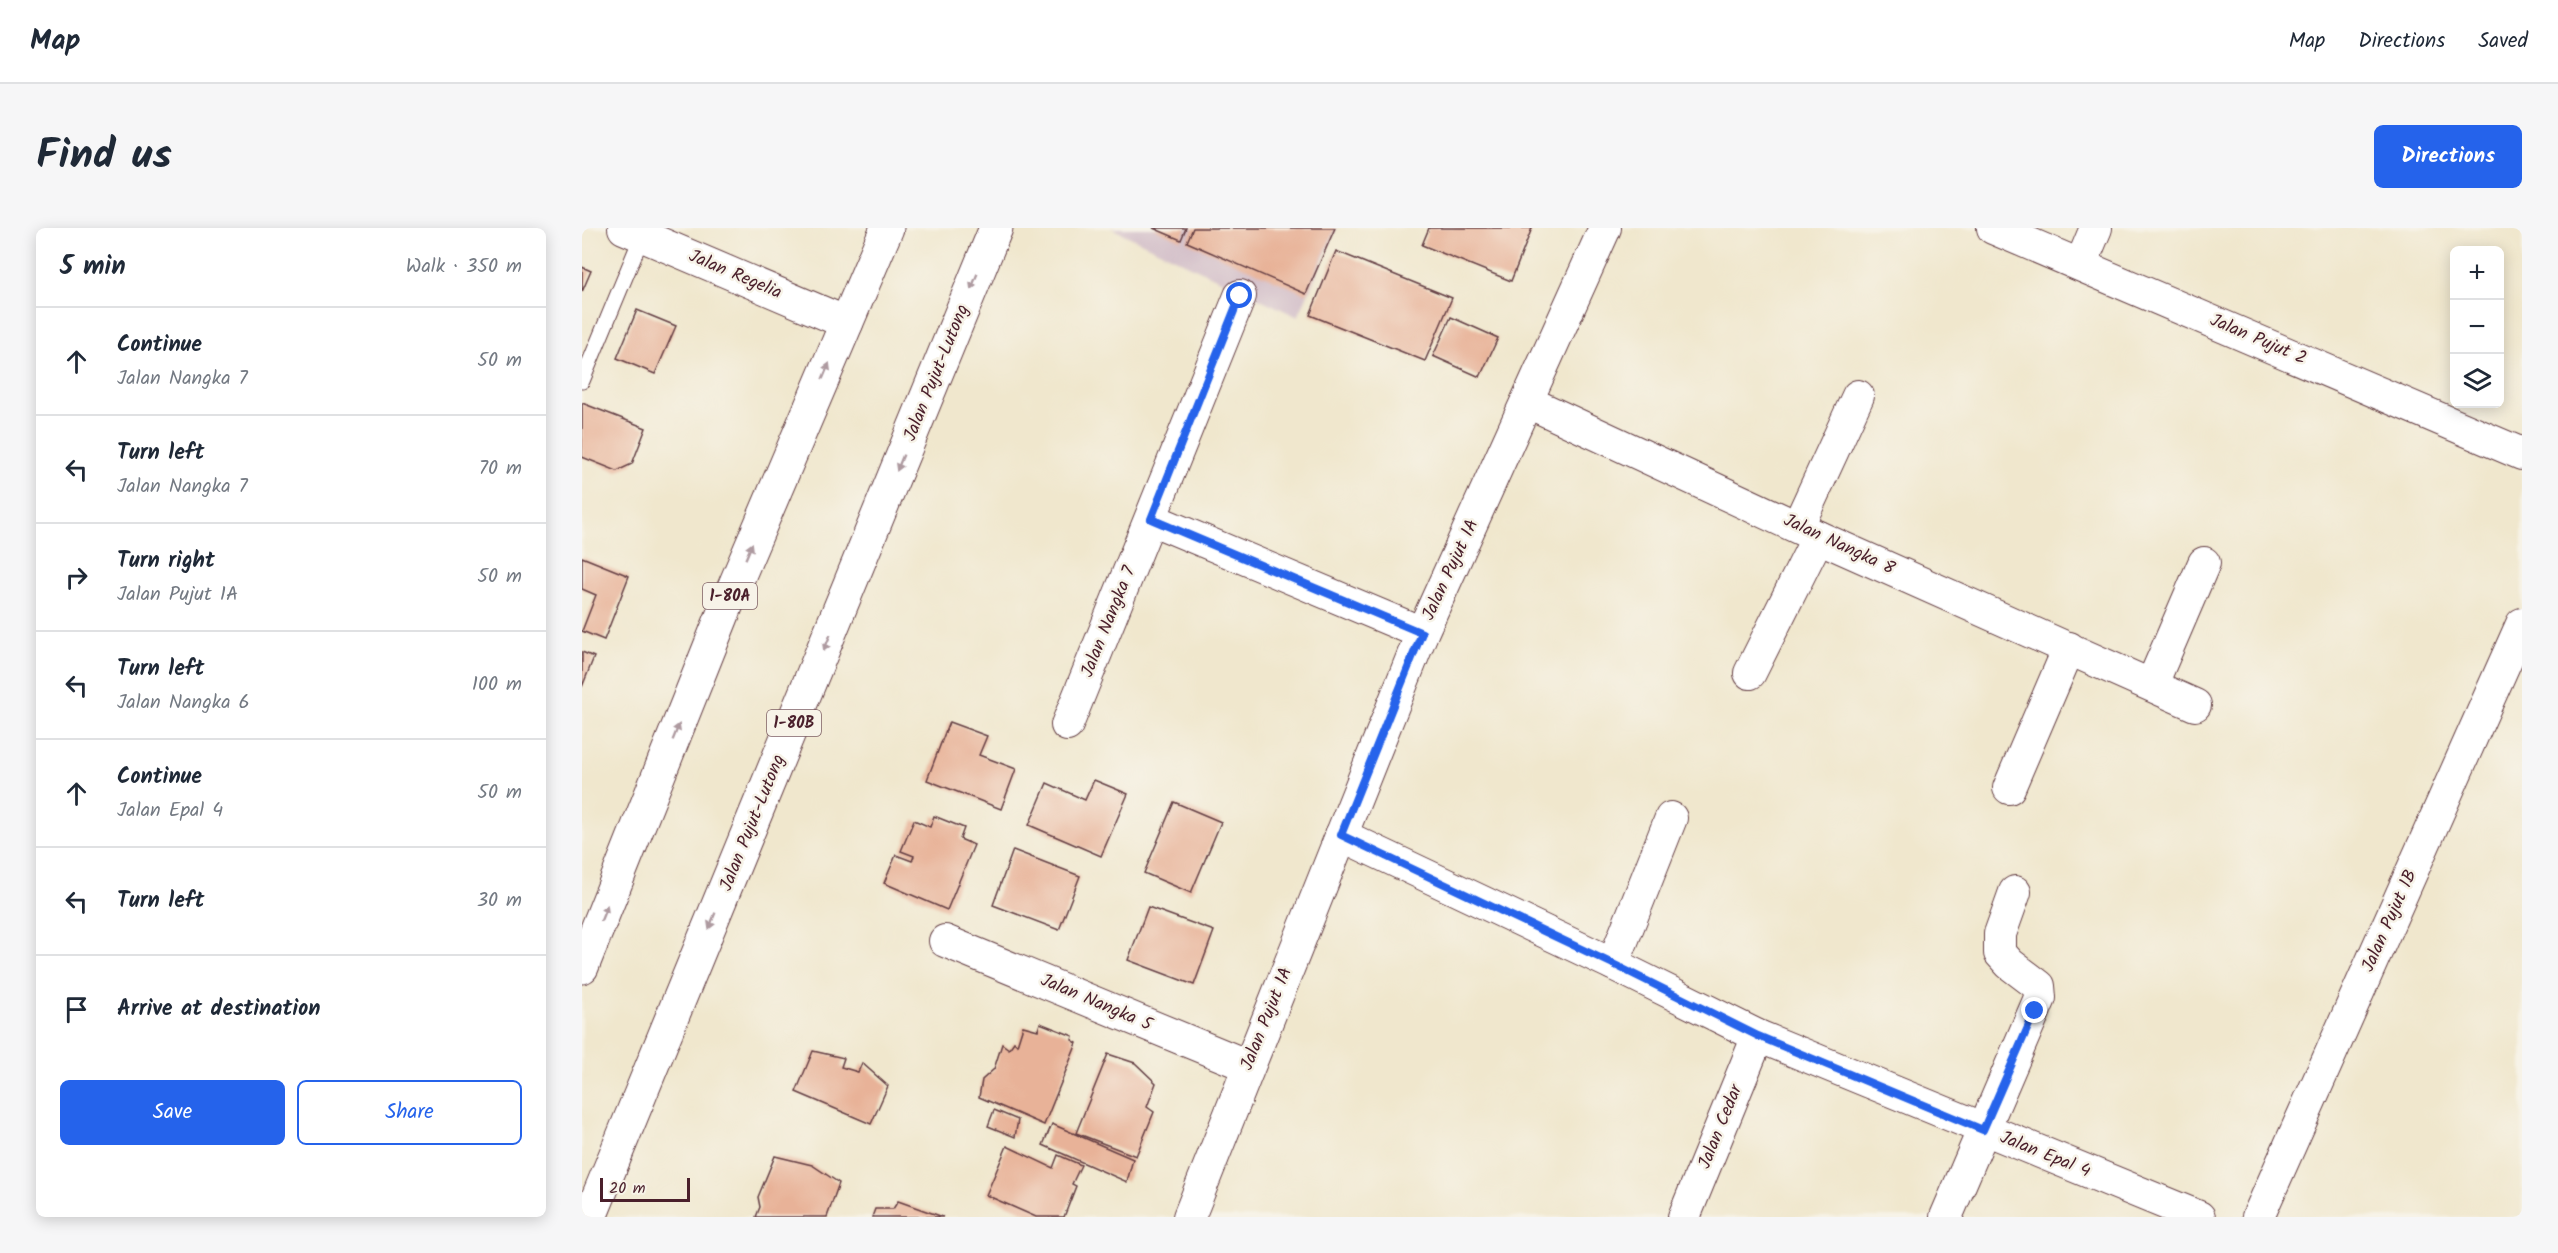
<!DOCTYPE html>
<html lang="en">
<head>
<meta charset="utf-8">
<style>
  :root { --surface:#fff; --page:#f6f6f7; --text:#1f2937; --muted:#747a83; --line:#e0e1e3; --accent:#2563eb }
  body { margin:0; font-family:Kalam,sans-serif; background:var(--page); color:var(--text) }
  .controls { position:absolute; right:18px; top:18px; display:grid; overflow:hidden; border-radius:9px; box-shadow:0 3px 15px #0003 }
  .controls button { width:54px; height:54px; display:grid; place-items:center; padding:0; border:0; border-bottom:2px solid var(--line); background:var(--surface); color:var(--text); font:30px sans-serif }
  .scale { position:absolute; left:18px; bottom:15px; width:90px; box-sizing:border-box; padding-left:6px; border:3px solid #4a1f2b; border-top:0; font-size:16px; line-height:21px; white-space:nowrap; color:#4a1f2b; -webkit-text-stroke:4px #f7f3e8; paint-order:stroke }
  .stop { position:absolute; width:18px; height:18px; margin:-14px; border:4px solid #2563eb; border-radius:50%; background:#fff }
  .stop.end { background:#2563eb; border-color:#fff; box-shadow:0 2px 6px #0008 }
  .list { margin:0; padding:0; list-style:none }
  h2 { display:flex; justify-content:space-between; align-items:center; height:78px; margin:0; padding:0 24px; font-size:26px }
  h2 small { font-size:20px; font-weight:400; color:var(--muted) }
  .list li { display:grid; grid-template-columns:39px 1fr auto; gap:18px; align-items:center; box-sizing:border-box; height:108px; padding:0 24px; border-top:2px solid var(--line) }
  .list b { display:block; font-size:22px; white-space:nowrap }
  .list p { margin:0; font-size:20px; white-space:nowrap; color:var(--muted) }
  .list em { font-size:20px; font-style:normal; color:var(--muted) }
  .actions { display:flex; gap:12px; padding:18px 24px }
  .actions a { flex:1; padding:14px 0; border:2px solid var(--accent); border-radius:9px; text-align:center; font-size:21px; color:var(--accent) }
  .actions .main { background:var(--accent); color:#fff }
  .icon { flex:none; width:33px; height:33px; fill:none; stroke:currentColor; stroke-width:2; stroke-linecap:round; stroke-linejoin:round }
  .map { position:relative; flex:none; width:1940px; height:989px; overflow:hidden; border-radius:9px }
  header { display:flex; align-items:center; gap:36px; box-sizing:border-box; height:84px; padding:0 30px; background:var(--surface); border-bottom:2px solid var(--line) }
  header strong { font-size:28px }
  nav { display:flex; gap:33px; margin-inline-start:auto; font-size:21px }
  .intro { display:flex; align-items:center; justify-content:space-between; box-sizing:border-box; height:144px; padding:0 36px }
  h1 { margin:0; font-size:42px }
  .button { padding:15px 27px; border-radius:9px; background:var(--accent); color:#fff; font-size:21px; font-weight:700 }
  main { display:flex; gap:36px; padding:0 36px }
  aside { flex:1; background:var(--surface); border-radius:9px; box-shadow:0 3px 15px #0003 }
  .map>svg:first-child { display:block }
  .industrial { fill:#d2bdc8 }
  .building { fill:#e8b298 }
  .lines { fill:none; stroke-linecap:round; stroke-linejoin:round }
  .lane-casing { stroke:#633d43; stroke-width:17 }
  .street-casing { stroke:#633d43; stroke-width:34 }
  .highway-casing { stroke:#633d43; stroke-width:35 }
  .lane { stroke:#fff; stroke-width:15 }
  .street { stroke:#fff; stroke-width:32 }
  .highway { stroke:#fff; stroke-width:33 }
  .oneway { fill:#ae9aa0 }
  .route { stroke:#2563eb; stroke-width:8 }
  .labels { text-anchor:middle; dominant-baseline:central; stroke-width:5; stroke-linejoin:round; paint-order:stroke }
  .shield { fill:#f7f3e8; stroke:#7e5f64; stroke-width:1.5 }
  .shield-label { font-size:16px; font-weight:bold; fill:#4a1f2b }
  .street-label { font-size:18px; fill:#4a1f2b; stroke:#f7f3e8 }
</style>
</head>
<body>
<header>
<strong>Map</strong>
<nav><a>Map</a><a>Directions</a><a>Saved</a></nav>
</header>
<div class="intro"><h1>Find us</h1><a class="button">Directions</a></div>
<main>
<aside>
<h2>5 min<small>Walk · 350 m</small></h2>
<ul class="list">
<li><svg class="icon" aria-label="ahead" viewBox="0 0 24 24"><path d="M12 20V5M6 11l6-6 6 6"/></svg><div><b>Continue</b><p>Jalan Nangka 7</p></div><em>50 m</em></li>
<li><svg class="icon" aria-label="left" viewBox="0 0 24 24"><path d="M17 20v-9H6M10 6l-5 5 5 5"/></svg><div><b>Turn left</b><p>Jalan Nangka 7</p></div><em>70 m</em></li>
<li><svg class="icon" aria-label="right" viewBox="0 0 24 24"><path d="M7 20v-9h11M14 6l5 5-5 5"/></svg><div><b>Turn right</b><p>Jalan Pujut 1A</p></div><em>50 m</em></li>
<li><svg class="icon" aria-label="left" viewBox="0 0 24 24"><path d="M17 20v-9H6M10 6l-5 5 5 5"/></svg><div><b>Turn left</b><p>Jalan Nangka 6</p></div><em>100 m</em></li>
<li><svg class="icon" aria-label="ahead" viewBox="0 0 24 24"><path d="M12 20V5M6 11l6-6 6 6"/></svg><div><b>Continue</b><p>Jalan Epal 4</p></div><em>50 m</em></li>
<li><svg class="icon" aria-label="left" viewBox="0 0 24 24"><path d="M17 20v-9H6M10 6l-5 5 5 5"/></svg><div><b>Turn left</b></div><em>30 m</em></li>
<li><svg class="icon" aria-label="arrive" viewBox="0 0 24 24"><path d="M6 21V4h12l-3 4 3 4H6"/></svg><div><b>Arrive at destination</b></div></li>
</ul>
<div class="actions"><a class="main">Save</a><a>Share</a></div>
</aside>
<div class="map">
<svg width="1940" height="989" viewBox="0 0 1940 989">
  <rect width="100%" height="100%" fill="#f7f3e8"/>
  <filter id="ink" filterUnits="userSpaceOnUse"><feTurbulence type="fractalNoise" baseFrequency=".0167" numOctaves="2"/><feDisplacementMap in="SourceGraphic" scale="12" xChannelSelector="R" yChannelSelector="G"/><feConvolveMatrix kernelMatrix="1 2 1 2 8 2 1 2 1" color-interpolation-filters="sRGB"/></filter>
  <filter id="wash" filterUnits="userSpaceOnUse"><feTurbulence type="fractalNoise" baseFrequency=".008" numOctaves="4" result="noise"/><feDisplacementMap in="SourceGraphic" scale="24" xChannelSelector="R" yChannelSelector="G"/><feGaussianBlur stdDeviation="1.35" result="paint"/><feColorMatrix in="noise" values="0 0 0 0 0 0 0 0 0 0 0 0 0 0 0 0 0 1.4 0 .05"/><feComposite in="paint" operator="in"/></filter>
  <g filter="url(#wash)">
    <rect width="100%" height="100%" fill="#f0e7cd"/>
    <polygon class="industrial" points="529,0 755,0 716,89"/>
    <g id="blocks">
      <g class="building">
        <polygon points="571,0 604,0 599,12"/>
        <polygon points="611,0 753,0 724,66 605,14"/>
        <polygon points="847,0 950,0 929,53 840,17"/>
        <polygon points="754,23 870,70 843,133 728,87"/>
        <polygon points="0,39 9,43 0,64"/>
        <polygon points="55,82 94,98 73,146 35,130"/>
        <polygon points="869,89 916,110 898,149 851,128"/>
        <polygon points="0,175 64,200 50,236 35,243 0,229"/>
        <polygon points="0,329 47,348 22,412 0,403 14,367 0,361"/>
        <polygon points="0,424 12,429 0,459"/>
        <polygon points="367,494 405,508 397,527 434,541 419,581 345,552"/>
        <polygon points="512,552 546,566 519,628 447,597 465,555 503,572"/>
        <polygon points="592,574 639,594 609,665 562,645"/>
        <polygon points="352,588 382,600 378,611 392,617 365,682 302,655 314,627 330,633 332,628 319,623 332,592 348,599"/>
        <polygon points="431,622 498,648 477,702 411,677"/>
        <polygon points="566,679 632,703 612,757 546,732"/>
        <polygon points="458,795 491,808 490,812 495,815 462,897 397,869 400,852 412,841 420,816 427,821 432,814 435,817 441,798 456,802"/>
        <polygon points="231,823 262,830 259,839 276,844 280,835 306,858 289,896 214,864"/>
        <polygon points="526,826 553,835 574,855 565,879 572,884 554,928 494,905"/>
        <polygon points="412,882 436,892 433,909 406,898"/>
        <polygon points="470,896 551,931 545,954 461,917"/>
        <polygon points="425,918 471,940 476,927 499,937 490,956 494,958 482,989 454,989 404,967"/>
        <polygon points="193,928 230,937 257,955 245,989 174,989 178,979 176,969"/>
        <polygon points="316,973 361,989 290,989 293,981 311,981"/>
      </g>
    </g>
  </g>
  <g filter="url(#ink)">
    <use href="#blocks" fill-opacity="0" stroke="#633d43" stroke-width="1.5"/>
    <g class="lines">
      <g class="lane-casing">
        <polyline id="lane" points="0,153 60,8"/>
      </g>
      <g class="street-casing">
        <g id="street">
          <polyline points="42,0 265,95"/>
          <polyline points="1411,0 1940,226"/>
          <polyline points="1499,36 1514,0"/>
          <polyline points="946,174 1236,309 1613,477"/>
          <polyline points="569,291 840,405"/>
          <polyline points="1216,298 1276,168"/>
          <polyline points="1168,445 1236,309"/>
          <polyline points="1570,456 1622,335"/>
          <polyline points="485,497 658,68"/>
          <polyline points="1427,560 1487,420"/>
          <polyline points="759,607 1031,736 1176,808 1617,989"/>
          <polyline points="363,713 666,838"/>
          <polyline points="1031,736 1089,590"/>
          <polyline points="607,989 840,405 1023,0"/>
          <polyline points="1102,989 1176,808"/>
          <polyline points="1364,989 1458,770 1457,758 1428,736 1418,725 1418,706 1433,664"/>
          <polyline points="1676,989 1940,396"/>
        </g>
      </g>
      <g class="highway-casing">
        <g id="highway">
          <polyline points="0,739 147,371 305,0"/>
          <polyline points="8,989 414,0"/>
        </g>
      </g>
      <use href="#lane" class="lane"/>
      <use href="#street" class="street"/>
      <use href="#highway" class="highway"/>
    </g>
    <defs><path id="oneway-solid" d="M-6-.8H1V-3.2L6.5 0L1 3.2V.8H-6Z" transform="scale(1.5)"/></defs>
    <g class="oneway">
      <use href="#oneway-solid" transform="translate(392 54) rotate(112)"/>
      <use href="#oneway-solid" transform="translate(244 143) rotate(-67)"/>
      <use href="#oneway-solid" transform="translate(318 235) rotate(112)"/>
      <use href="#oneway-solid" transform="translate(167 323) rotate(-67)"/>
      <use href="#oneway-solid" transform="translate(245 415) rotate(112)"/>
      <use href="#oneway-solid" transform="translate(94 504) rotate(-68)"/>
      <use href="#oneway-solid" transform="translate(22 685) rotate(-68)"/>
      <use href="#oneway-solid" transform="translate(130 693) rotate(112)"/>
    </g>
  </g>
  <g class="lines" filter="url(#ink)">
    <polyline class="route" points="658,68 569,291 840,405 759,607 1031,736 1176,808 1401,902 1453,783"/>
  </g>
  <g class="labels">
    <g class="shield">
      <rect x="121" y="355" width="54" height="26" rx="4.5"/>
      <rect x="185" y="482" width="54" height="26" rx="4.5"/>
    </g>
    <g class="shield-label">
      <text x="148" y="368">1-80A</text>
      <text x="212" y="495">1-80B</text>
    </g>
    <g class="street-label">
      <text transform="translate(153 47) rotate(23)">Jalan Regelia</text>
      <text transform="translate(1676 112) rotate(23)">Jalan Pujut 2</text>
      <text transform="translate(355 145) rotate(-68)">Jalan Pujut-Lutong</text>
      <text transform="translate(1257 317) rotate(25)">Jalan Nangka 8</text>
      <text transform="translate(869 342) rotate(-65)">Jalan Pujut 1A</text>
      <text transform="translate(527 394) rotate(-68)">Jalan Nangka 7</text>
      <text transform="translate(171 595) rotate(-68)">Jalan Pujut-Lutong</text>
      <text transform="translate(1808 693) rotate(-66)">Jalan Pujut 1B</text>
      <text transform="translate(514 775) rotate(23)">Jalan Nangka 5</text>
      <text transform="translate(685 791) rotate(-68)">Jalan Pujut 1A</text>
      <text transform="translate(1139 899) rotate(-68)">Jalan Cedar</text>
      <text transform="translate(1463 927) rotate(22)">Jalan Epal 4</text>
    </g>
  </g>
</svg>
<div class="controls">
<button>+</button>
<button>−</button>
<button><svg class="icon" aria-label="layers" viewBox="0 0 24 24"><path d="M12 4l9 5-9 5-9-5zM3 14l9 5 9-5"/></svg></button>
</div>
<div class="scale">20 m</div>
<div class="stop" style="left:658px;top:68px"></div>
<div class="stop end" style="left:1453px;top:783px"></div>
</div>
</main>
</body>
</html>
